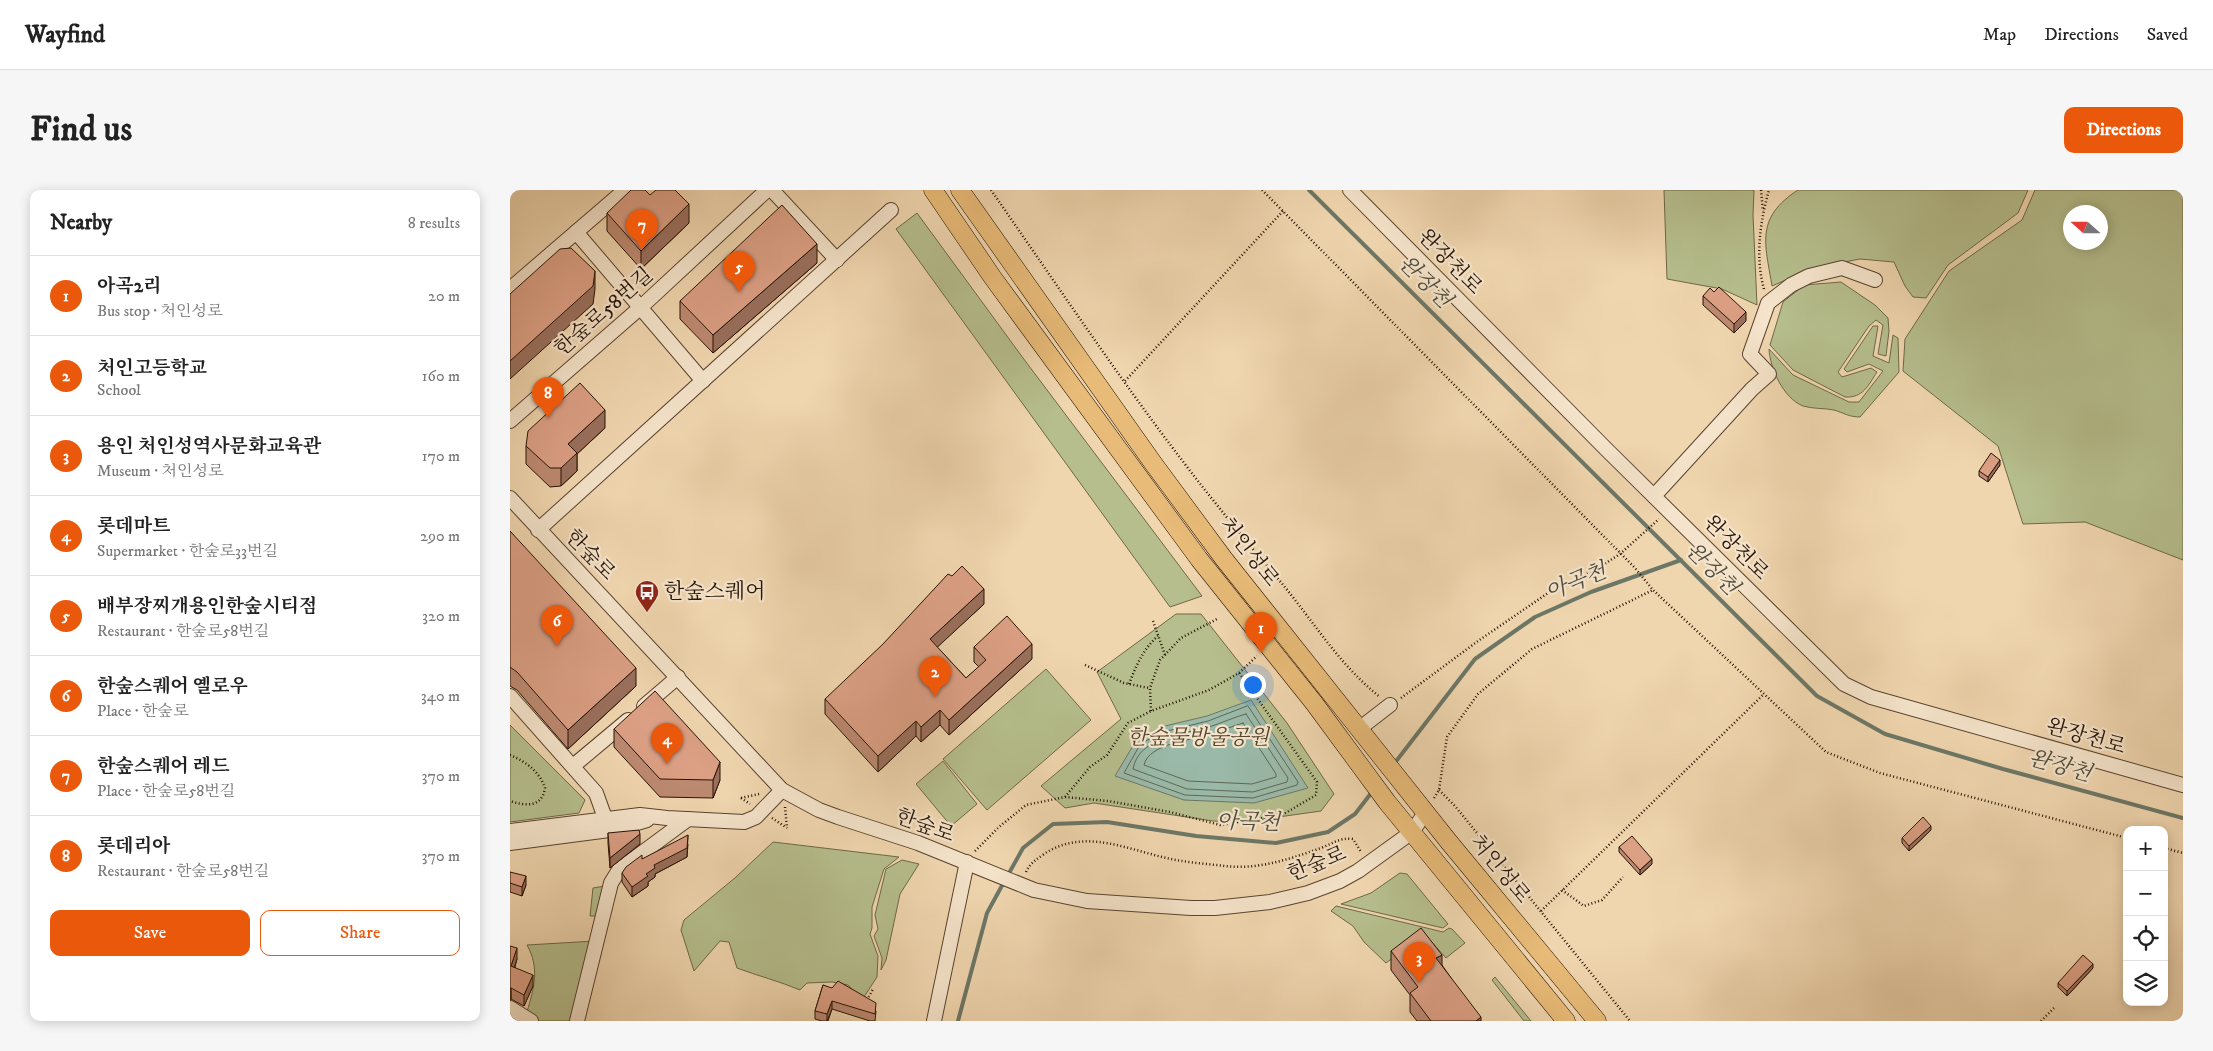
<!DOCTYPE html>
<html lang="en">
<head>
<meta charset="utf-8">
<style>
  :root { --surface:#fff; --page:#f6f6f6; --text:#222; --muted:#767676; --line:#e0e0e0; --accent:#ea580c }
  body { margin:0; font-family:"IM FELL DW Pica","Noto Serif KR",serif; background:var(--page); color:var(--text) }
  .controls { position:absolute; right:15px; bottom:15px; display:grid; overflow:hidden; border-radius:10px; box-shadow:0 2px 12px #0003 }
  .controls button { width:45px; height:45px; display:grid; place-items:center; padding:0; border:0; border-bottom:1px solid var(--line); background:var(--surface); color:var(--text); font:25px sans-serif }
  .compass { position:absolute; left:1553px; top:15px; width:45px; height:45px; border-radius:50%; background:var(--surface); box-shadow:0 2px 12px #0003; rotate:291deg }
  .you { position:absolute; left:742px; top:494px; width:18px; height:18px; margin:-12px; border:4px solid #fff; border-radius:50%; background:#1a73e8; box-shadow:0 0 0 8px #1a73e833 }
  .badge { display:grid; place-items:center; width:32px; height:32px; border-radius:50%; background:var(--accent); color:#fff; font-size:16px; font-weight:700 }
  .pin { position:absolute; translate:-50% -41px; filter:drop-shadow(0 1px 2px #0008) }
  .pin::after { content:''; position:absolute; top:26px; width:18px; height:15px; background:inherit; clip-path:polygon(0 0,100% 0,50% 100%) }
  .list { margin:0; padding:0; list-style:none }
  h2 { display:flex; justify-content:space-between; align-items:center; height:65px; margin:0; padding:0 20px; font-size:21px }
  h2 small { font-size:16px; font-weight:400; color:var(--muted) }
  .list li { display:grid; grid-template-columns:32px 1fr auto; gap:15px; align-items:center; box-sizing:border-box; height:80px; padding:0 20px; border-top:1px solid var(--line) }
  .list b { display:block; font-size:19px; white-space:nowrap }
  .list p { margin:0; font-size:16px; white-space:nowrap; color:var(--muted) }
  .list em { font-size:16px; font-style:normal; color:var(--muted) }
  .actions { display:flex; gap:10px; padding:15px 20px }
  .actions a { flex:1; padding:11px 0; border:1px solid var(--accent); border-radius:10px; text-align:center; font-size:18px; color:var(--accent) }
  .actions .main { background:var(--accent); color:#fff }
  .icon { flex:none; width:28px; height:28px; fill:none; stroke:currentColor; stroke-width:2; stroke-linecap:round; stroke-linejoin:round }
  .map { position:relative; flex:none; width:1673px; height:831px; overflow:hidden; border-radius:10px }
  header { display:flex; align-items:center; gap:30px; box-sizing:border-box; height:70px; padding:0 25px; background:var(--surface); border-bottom:1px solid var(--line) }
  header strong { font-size:24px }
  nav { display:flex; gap:28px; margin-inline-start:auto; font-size:18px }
  .intro { display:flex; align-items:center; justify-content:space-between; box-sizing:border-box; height:120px; padding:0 30px }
  h1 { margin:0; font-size:35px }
  .button { padding:12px 22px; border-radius:10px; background:var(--accent); color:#fff; font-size:18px; font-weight:700 }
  main { display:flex; gap:30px; padding:0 30px }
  aside { flex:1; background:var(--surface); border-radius:10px; box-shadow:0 2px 12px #0003 }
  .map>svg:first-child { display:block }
  .green { fill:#b6be8d; stroke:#6e6849; fill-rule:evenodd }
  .water { fill:#9ab9a8; stroke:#6c7767 }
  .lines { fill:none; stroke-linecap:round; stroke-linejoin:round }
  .shore { stroke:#606656; stroke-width:1 }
  .stream { stroke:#6c7767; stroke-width:4 }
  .minor-casing { stroke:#594430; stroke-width:16 }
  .major-casing { stroke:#271305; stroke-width:19 }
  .path { stroke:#271305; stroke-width:2.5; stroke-dasharray:1 2.5; stroke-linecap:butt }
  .minor { stroke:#f5e4cb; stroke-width:14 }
  .major { stroke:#e8bb78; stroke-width:18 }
  .wall { fill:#bd8a72; stroke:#271305 }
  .shaded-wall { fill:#9a705d; stroke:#271305 }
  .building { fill:#dca085; stroke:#271305 }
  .labels { text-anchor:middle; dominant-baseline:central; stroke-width:4.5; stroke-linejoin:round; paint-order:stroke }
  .street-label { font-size:21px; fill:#271305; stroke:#f5e4cb }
  .poi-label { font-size:21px; fill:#271305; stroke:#f5e4cb; text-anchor:start }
  .park-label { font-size:21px; font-style:italic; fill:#52462e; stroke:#f5e4cb }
  .water-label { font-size:22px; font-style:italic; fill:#4f4d3e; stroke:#f5e4cb }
</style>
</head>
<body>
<header>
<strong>Wayfind</strong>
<nav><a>Map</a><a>Directions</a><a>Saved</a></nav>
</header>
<div class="intro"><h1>Find us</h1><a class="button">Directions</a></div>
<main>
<aside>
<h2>Nearby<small>8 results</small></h2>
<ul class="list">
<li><span class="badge">1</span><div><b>아곡2리</b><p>Bus stop · 처인성로</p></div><em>20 m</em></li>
<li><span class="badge">2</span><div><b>처인고등학교</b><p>School</p></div><em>160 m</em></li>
<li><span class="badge">3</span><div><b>용인 처인성역사문화교육관</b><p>Museum · 처인성로</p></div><em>170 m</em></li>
<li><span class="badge">4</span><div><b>롯데마트</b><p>Supermarket · 한숲로33번길</p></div><em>290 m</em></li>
<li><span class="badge">5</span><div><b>배부장찌개용인한숲시티점</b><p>Restaurant · 한숲로58번길</p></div><em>320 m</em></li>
<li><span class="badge">6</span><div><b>한숲스퀘어 옐로우</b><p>Place · 한숲로</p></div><em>340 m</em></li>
<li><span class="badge">7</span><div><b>한숲스퀘어 레드</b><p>Place · 한숲로58번길</p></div><em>370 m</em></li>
<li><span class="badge">8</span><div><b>롯데리아</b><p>Restaurant · 한숲로58번길</p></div><em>370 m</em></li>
</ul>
<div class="actions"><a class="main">Save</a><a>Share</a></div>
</aside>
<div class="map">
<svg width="1673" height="831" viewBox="0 0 1673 831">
  <rect width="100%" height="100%" fill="#f0d6af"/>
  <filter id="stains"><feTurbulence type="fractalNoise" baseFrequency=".004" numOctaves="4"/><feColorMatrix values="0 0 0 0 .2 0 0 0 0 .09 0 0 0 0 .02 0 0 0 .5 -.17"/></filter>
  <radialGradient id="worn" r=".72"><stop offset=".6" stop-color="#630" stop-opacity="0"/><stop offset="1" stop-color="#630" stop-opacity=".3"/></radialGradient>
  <g class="green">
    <polygon points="1154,0 1244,0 1243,25 1247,115 1212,99 1157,89"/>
    <path d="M 1288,0 L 1518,0 L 1508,23 L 1438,75 L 1416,108 L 1403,107 L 1395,96 L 1384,72 L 1350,69 L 1303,78 L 1262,96 C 1255,53 1245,28 1288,0 Z"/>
    <path d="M 1525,0 L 1673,0 L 1673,370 L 1575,332 L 1513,334 L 1488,256 L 1393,181 L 1395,149 L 1439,81 L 1512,30 ZM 1560,22 L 1590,22 L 1590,52 L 1560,52 Z"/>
    <polygon points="407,23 513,168 692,406 660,417 386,39"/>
    <path d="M 1331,92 L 1365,115 L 1378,128 L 1379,141 L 1376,166 L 1368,164 L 1373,135 L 1366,130 L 1359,136 L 1328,182 L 1332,187 L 1361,178 L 1367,182 C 1358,196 1353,208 1335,207 L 1283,180 L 1260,155 L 1273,112 L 1294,95 Z"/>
    <path d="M 1363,136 L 1368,136 L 1363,166 L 1379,173 L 1383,145 L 1388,148 L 1389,182 L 1350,227 C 1339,227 1334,223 1324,220 C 1314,218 1303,219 1293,216 C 1273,208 1260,178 1259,159 L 1283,185 L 1339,212 L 1349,212 L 1373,181 L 1359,174 L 1337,182 L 1334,179 Z"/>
    <polygon points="666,424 691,424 777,533 824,604 811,621 733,632 703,631 584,613 555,618 531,596 611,529 587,482"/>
    <polygon points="536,479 581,530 477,620 433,569"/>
    <polygon points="0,535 75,610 69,623 0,632"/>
    <polygon points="433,571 467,614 441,636 406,594"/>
    <path d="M 263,652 L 389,667 L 374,679 L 362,717 L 362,738 L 360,744 L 368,766 L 367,787 L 352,810 L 338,795 L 322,792 L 297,793 L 290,800 C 269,791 248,786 227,778 L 219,752 L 210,751 L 184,781 L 171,740 L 174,730 L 226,687 Z"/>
    <polygon points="392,670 409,674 390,704 376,770 371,780 372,768 364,746 368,739 365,725 376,679"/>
    <polygon points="890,683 897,684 938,734 933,738 831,714 861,703"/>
    <polygon points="95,696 88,726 80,726 83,698"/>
    <polygon points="826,716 933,742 939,738 942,739 955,753 936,768 919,749 911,747 876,773 854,752 843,736 821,721"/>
    <path d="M 85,751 L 63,831 L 29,831 L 17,822 C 24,798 30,778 17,755 Z"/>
    <polygon points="985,787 1021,831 1014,831 982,790"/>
  </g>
  <polygon class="water" points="741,510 798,598 744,613 674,610 605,586 627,549 655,536 697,526"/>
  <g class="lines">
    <g class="shore">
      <polygon points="738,516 788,592 787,595 743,608 675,605 614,583 631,553 657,541 698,531"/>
      <path d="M 736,524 L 778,588 L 777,592 L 743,602 L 677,599 L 623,579 C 629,546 673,545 699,537 C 712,533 724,527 736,524 Z"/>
      <path d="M 733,533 L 766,584 L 766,587 L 742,594 L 678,591 L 634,575 C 639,553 683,550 703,544 C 713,540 723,536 733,533 Z"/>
    </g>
    <g class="stream">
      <polyline points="799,0 1307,506 1375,544 1493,579 1673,628"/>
      <polyline points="884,574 965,469 1025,427 1081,402 1171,370"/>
      <polyline points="498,685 513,658 543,634 597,632 686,646 766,653 818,642 845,624 862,602"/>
      <polyline points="448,831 477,723 494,692"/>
    </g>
    <g class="minor-casing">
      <g id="minor">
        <polyline points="262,0 327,70"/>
        <polyline points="840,0 1096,259 1334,494 1361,507 1673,595"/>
        <polyline points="66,42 193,191"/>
        <polyline points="0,99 115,0"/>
        <polyline points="0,231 131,117 257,0"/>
        <polyline points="1144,306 1242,199 1259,184 1240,164 1258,113 1281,95 1299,86 1332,78 1365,90"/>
        <polyline points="0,308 272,600 309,620 328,627 408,653 524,700 577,711 681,718 705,718 760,712 798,703 830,691 848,681 902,642 915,623"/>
        <polyline points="28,340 381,20"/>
        <polyline points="0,506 86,603 95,628"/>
        <polyline points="134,516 168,487"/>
        <polyline points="849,539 880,515"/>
        <polyline points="63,576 118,530"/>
        <polyline points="0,641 130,625 157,628 234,632 246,627 272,600"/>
        <polyline points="0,653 107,639 137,630"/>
        <polyline points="0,818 21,831"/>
        <polyline points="67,831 101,693 109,680 178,629"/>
        <polyline points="424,831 457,672"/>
      </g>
    </g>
    <g class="major-casing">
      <g id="major">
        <polyline points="423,0 483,88 689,369 804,513 877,612 1056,831"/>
        <polyline points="450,0 643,273 714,369 939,652 1087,831"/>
      </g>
    </g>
    <g class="path">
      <path d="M 481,0 C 552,102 622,208 699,305 C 722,334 745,362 769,390 C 802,429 829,475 870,507"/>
      <polyline points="752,0 1125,378 1143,400 1316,562 1370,583 1617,648"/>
      <polyline points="1251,0 1253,21"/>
      <path d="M 1254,99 C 1245,67 1250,32 1259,0"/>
      <polyline points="615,191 773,21"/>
      <polyline points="643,431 655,465"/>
      <polyline points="575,475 614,493 639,498"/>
      <path d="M 619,494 C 626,476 633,459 648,446"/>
      <polyline points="891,508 968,451 1038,403 1085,380 1110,364 1149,329"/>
      <polyline points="641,521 640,498 650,470 671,448 707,429"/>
      <path d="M 0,565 C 15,571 30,582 35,598 C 32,618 15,616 0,611"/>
      <polyline points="929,600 945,616 1120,831"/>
      <polyline points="555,607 598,611 660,622 710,635 772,625 806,605 807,592 729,483"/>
      <polyline points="231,608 249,604"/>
      <polyline points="231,608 240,614"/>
      <polyline points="924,608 929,600 937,547 968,504 1022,459 1143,400"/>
      <polyline points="275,617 277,638"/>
      <polyline points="262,628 277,638"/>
      <polyline points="1654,658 1673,663"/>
      <polyline points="465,661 489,637 516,615 555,607 580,577 597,565 618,533 641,521 699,500 729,483 747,466"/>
      <path d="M 516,682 C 520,673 526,670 534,664 C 577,636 621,662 666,670 C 682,673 699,674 715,676 C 748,680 780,669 811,658 C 822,654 830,647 843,649 L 851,662"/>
      <polyline points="1052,700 1074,716 1092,710 1113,687"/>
      <polyline points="1031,721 1254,504"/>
      <polyline points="357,810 363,799"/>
      <polyline points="1531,831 1544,818"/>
    </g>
    <use href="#minor" class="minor"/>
    <use href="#major" class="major"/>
  </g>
  <g class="wall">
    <polygon points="140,5 179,33 131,79 97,41 97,23"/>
    <polygon points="307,73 203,163 170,129 170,111"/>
    <polygon points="1193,106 1236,131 1224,143 1193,115"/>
    <polygon points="95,238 67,264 67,281 51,296 40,297 16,274 16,256"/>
    <polygon points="1490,275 1478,292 1469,286 1469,281"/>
    <polygon points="0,341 126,496 58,559 7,500 0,496"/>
    <polygon points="474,414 427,457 456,488 469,477 464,472 464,457 522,469 439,545 430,535 411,552 406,546 368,582 315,524 315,509"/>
    <polygon points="104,539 210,590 203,608 150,607 104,557"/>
    <polygon points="1421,640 1399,661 1392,653 1392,648"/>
    <polygon points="98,643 130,654 100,678 98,653"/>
    <polygon points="178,654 177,667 145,684 145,687 138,692 138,696 122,707 112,692 112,683 132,669"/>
    <polygon points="1109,657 1142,674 1130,685 1109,662"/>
    <polygon points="0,682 16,695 12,706 0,702"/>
    <polygon points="0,756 7,769 5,777 23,796 14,816 1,809"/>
    <polygon points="881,761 932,775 971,831 907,831 900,822 900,805 881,780"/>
    <polygon points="1583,778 1557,806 1548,797 1548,793"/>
    <polygon points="313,795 366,821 365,831 360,831 322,819 318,831 312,831 305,829 305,821"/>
  </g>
  <g class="shaded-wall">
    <polygon points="179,14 179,33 131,79 131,61"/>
    <polygon points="307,54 307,73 203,163 203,145"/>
    <polygon points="85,81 85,99 83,114 0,189 0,171"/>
    <polygon points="1236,122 1236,131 1224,143 1224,134"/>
    <polygon points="95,220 95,238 67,264 67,281 51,296 51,278 58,254"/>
    <polygon points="1490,270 1490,275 1478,292 1478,287"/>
    <polygon points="474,399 474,414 420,464 420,449"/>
    <polygon points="522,454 522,469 439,545 439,530"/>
    <polygon points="126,478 126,496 58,559 58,540"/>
    <polygon points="430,520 430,535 411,552 411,537"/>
    <polygon points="406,531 406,546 368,582 368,566"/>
    <polygon points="210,572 210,590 203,608 203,590"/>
    <polygon points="1421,636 1421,640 1399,661 1399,656"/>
    <polygon points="130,644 130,654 100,678 100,668"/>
    <polygon points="178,645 177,667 145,684 145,687 138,692 138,696 122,707 122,697 136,684 144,675"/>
    <polygon points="1142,669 1142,674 1130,685 1130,680"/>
    <polygon points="16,686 16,695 12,706 12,697"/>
    <polygon points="7,758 7,769 1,787 1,776"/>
    <polygon points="932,765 932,783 926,768"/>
    <polygon points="1583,774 1583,778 1557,806 1557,801"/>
    <polygon points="23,785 23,796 14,816 14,805"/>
    <polygon points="0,798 1,798 1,809 0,810"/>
    <polygon points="322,811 322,819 317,831 317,824"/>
    <polygon points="971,827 971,831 966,831"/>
  </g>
  <g class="building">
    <polygon points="121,0 135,0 140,5 146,0 165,0 179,14 131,61 97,23"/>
    <polygon points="272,15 307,54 203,145 170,111"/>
    <polygon points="61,58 85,81 83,96 0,171 0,104 50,59"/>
    <polygon points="1209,97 1236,122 1224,134 1193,106 1200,98 1204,102"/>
    <polygon points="70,193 95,220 58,254 67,263 51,278 40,278 16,256 18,241"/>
    <polygon points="1481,263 1490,270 1478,287 1469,281"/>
    <polygon points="0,341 126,478 58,540 7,482 0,477"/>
    <polygon points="452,376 474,399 420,449 456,488 476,470 464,457 497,426 522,454 439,530 430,520 411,537 406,531 368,566 315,509 373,454 438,384 442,386"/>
    <polygon points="145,501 210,572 203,590 150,589 104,539"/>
    <polygon points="1413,627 1421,636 1399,656 1392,648"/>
    <polygon points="129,640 130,644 100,668 98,643"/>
    <polygon points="178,645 177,658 144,675 145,678 136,684 138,686 122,697 112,683 116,677 132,665 132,669"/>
    <polygon points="1122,646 1142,669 1130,680 1109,657"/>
    <polygon points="0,682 16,686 12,697 0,693"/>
    <polygon points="911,738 932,765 926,768 971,827 966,831 921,831 900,803 908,797 881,761"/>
    <polygon points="0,756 7,758 1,776 23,785 14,805 1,798 0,798"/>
    <polygon points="1573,765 1583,774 1557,801 1548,793"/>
    <polygon points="328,791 366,813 365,824 322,811 317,824 305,821 313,795 322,798"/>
  </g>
  <defs>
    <g id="bus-pin" transform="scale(1.25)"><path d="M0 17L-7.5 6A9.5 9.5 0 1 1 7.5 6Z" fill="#8f2418" stroke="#f5e4cb"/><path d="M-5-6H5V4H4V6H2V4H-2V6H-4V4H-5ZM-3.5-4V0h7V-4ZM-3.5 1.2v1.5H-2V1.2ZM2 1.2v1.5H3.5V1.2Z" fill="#fff"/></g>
  </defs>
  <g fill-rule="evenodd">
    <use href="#bus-pin" x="137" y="402"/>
  </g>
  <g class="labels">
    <g class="street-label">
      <text transform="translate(940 72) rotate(46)">완장천로</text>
      <text transform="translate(94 122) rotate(-41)">한숲로58번길</text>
      <text transform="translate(1226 358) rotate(45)">완장천로</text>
      <text transform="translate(739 362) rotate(52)">처인성로</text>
      <text transform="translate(80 365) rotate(46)">한숲로</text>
      <text transform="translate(1576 547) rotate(16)">완장천로</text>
      <text transform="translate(415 636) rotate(20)">한숲로</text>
      <text transform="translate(807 674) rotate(-22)">한숲로</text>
      <text transform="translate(990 679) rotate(51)">처인성로</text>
    </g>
    <g class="poi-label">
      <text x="154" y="402">한숲스퀘어</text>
    </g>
    <g class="park-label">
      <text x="688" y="548">한숲물방울공원</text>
    </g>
    <g class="water-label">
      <text transform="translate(915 92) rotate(45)">완장천</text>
      <text transform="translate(1202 379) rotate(45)">완장천</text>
      <text transform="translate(1066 392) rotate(-22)">아곡천</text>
      <text transform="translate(1550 576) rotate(16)">완장천</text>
      <text transform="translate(738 632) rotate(2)">아곡천</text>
    </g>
  </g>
  <rect width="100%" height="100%" filter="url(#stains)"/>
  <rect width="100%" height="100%" fill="url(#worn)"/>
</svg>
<div class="controls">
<button>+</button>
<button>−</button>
<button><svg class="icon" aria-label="locate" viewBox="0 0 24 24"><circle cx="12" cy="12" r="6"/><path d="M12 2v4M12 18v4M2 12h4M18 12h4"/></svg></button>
<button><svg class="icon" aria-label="layers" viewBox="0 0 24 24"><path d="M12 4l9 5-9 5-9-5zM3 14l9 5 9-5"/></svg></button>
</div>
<svg class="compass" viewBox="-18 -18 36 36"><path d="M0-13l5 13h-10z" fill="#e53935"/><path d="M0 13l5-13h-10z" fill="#767676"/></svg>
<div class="you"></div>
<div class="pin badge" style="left:751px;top:463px">1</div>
<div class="pin badge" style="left:425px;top:507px">2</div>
<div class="pin badge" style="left:909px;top:793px">3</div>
<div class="pin badge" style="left:157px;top:574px">4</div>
<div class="pin badge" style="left:229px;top:102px">5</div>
<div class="pin badge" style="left:47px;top:456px">6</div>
<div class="pin badge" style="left:132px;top:60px">7</div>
<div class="pin badge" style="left:38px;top:228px">8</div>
</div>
</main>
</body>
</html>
